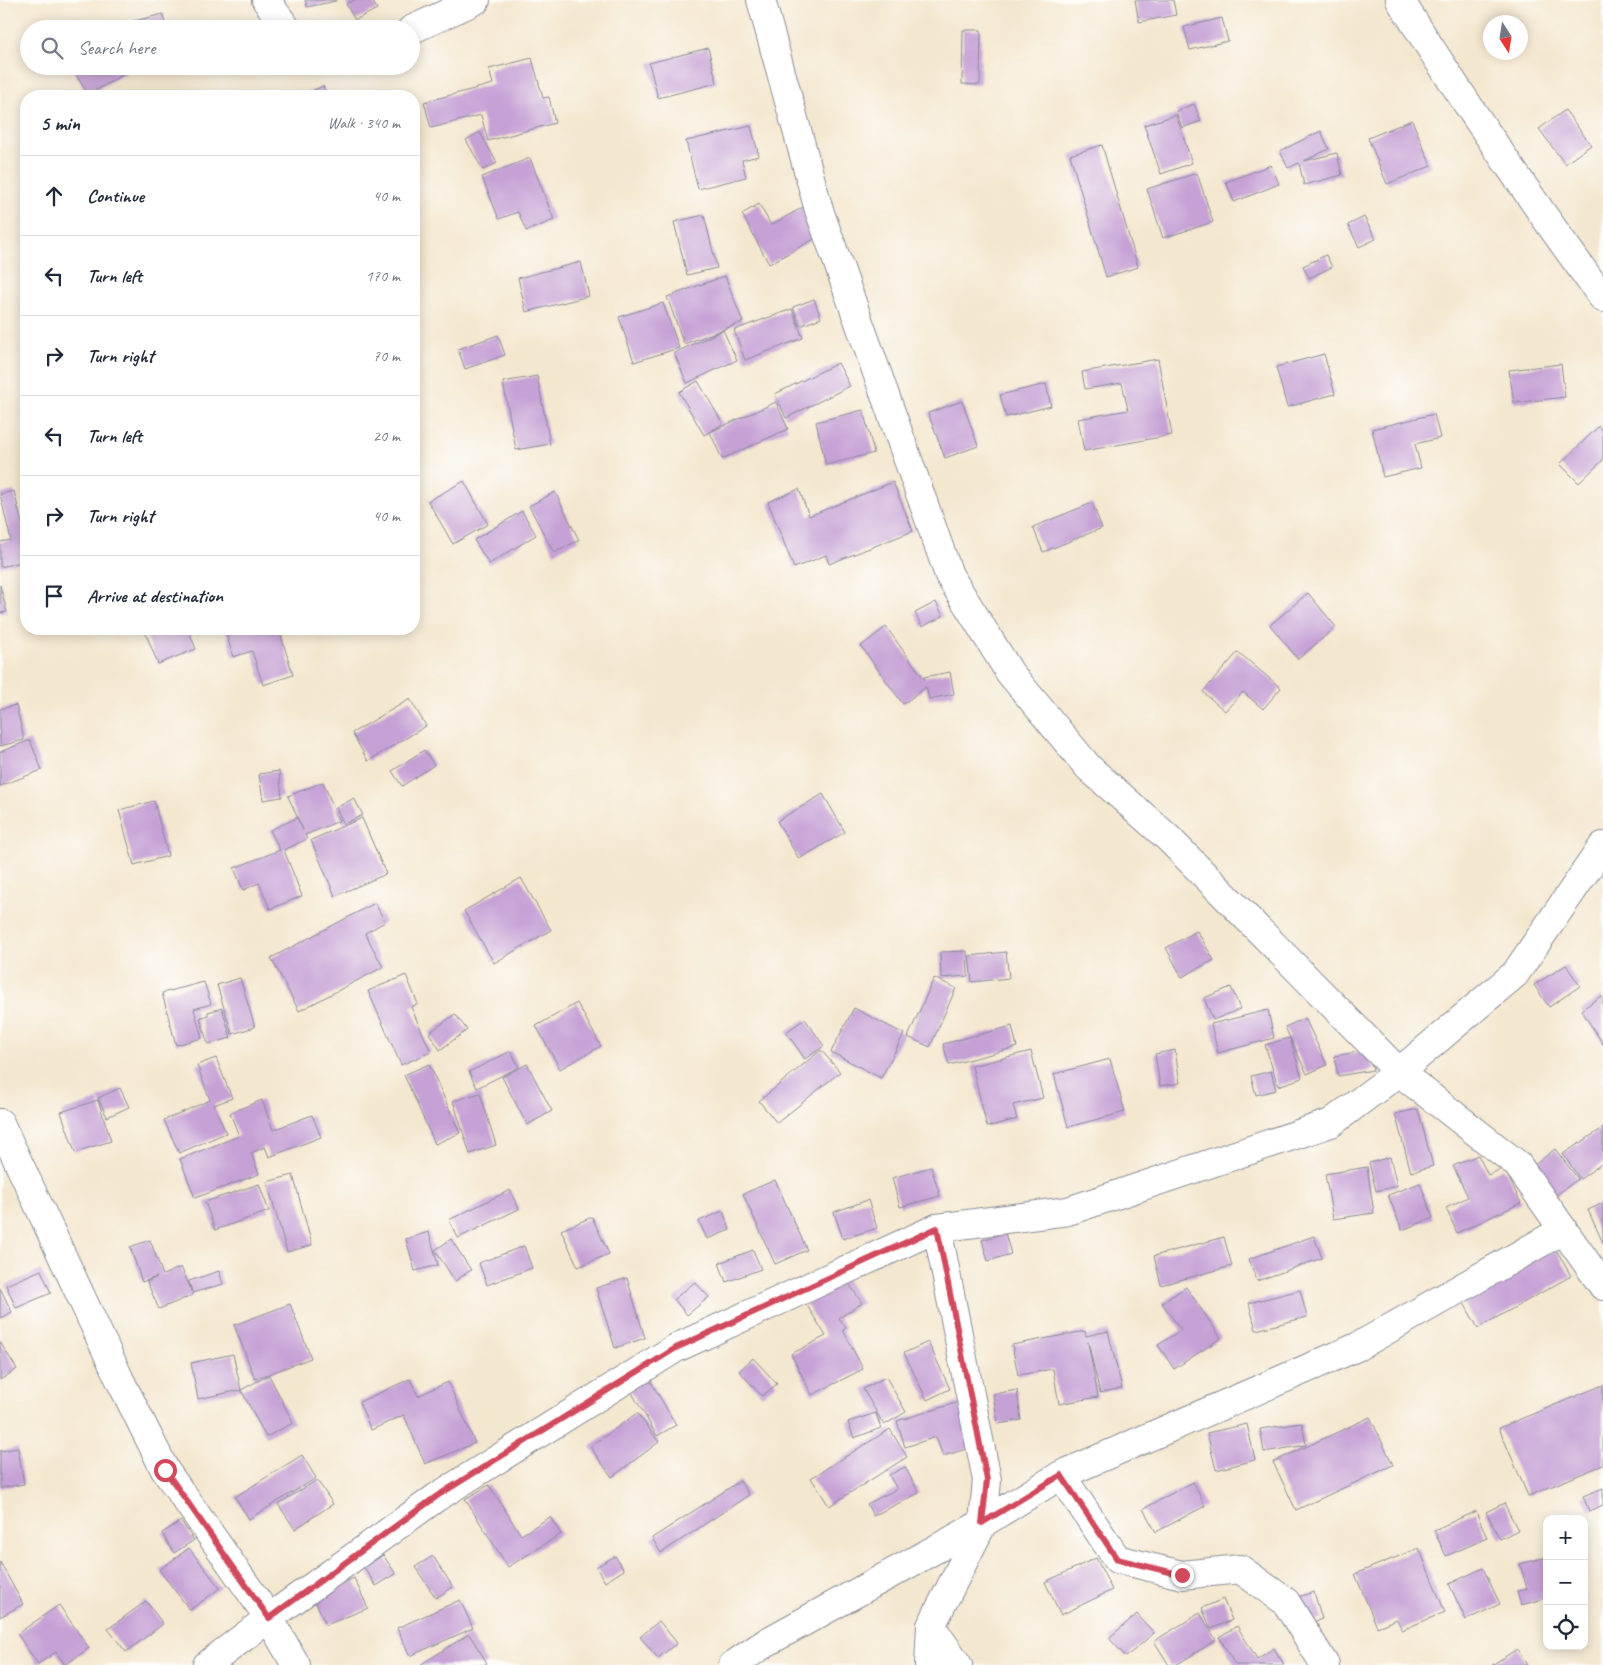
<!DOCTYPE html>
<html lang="en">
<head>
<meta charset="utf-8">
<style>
  :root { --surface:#fff; --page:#f6f6f7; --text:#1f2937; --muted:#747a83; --line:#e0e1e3 }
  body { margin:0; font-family:Caveat,sans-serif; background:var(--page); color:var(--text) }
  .controls { position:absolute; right:15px; bottom:15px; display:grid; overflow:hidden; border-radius:10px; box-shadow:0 2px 12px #0003 }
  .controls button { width:45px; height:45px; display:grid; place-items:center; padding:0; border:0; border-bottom:1px solid var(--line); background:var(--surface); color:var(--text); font:25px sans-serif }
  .compass { position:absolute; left:1483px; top:15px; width:45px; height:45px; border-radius:50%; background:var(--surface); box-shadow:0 2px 12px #0003; rotate:168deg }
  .stop { position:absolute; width:15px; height:15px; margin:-11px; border:4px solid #d1495b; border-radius:50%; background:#fff }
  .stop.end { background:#d1495b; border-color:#fff; box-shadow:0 1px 5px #0008 }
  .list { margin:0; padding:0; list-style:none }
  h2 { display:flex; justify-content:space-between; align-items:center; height:65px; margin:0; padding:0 20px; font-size:21px }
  h2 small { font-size:16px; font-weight:400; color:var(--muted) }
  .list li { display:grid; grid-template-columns:32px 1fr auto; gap:15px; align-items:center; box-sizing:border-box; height:80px; padding:0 20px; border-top:1px solid var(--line) }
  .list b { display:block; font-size:19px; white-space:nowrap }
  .list em { font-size:16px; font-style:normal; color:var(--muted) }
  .icon { flex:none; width:28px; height:28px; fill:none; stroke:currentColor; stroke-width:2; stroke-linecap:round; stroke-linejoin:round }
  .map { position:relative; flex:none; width:1603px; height:1665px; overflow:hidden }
  .search { position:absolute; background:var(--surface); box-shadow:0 2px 12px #0003; left:20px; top:20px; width:400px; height:55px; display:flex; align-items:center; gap:12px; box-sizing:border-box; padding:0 18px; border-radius:28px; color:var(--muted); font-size:19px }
  .panel { position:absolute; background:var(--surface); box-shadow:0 2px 12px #0003; left:20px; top:90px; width:400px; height:545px; border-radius:20px }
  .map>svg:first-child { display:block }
  .building { fill:#c6a1d6 }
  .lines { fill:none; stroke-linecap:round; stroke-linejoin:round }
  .street-casing { stroke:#888b96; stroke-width:30 }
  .street { stroke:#fff; stroke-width:28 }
  .route { stroke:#d1495b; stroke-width:6 }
</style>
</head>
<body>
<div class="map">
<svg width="1603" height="1665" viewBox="0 0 1603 1665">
  <rect width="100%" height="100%" fill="#fdfcf7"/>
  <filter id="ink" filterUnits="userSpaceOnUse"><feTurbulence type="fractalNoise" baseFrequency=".02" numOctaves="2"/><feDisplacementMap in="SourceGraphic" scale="10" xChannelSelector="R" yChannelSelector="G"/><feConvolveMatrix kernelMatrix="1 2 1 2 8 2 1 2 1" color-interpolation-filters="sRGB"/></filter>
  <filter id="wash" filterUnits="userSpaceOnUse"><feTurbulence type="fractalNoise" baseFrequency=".0096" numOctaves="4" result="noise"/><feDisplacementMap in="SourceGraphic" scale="20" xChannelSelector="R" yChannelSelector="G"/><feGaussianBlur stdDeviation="1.12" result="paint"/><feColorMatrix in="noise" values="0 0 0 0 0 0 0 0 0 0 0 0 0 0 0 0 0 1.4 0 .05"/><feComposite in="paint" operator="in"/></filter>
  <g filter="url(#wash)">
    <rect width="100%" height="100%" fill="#f4e7cf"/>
    <g id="blocks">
      <g class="building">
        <polygon points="305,0 336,0 336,1 307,7"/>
        <polygon points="354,0 372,0 377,9 355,20 346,4"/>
        <polygon points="1135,0 1173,0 1176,15 1139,22"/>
        <polygon points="163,14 166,29 124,29 122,24"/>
        <polygon points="1222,18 1228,41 1190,50 1184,27"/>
        <polygon points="963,30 981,30 980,85 962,84"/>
        <polygon points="708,48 717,83 658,98 649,63"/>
        <polygon points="532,58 543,98 549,97 555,123 488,141 481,115 431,128 424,102 493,84 489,69"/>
        <polygon points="71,66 121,66 126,73 88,95"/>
        <polygon points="323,86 327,96 301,96"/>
        <polygon points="1194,104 1201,121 1182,128 1176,111"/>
        <polygon points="1565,110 1591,145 1565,164 1539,129"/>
        <polygon points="1176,115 1192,163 1161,174 1144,125"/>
        <polygon points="1412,120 1431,166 1387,184 1368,138"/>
        <polygon points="751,126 759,156 742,160 746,177 698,189 686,141"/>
        <polygon points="1321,131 1329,149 1304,161 1337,153 1342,175 1304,185 1299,163 1288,168 1280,151"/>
        <polygon points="480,132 497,163 483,170 466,140"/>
        <polygon points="1102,145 1138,267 1106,277 1070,155"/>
        <polygon points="530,158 554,220 526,231 518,212 499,219 482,177"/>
        <polygon points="1271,165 1279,184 1234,202 1226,182"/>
        <polygon points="1197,173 1213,222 1163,238 1147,189"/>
        <polygon points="759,204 771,225 807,205 823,234 769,264 742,214"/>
        <polygon points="704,215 717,268 687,275 674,222"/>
        <polygon points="1364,217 1376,239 1359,247 1348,225"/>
        <polygon points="1326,255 1332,267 1309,278 1303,266"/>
        <polygon points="581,262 589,296 526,312 518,278"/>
        <polygon points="725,276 743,322 684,344 667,297"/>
        <polygon points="814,299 821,318 800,326 793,307"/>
        <polygon points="663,303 679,348 634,362 619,317"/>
        <polygon points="792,309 803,338 745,360 734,330"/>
        <polygon points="723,330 737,360 687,383 674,353"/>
        <polygon points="498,335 505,355 465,369 458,349"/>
        <polygon points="1324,354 1335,394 1287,407 1276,367"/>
        <polygon points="1158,359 1172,435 1084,451 1078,419 1128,410 1122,383 1085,389 1082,372"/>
        <polygon points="838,363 850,386 786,418 775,394"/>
        <polygon points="1561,364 1565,397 1514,403 1509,370"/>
        <polygon points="537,376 550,444 516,450 503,382"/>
        <polygon points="698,381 723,424 704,435 679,392"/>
        <polygon points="1046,384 1051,406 1006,417 1000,395"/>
        <polygon points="962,401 978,446 945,458 928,413"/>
        <polygon points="776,402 788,429 722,459 710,432"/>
        <polygon points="863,410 874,453 826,465 816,422"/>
        <polygon points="1434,414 1440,438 1415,444 1421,468 1383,477 1372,429"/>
        <polygon points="1599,426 1603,431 1603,460 1579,483 1560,464"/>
        <polygon points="464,481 488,524 453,544 428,501"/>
        <polygon points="893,482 913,531 829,564 826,555 794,568 768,502 799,489 809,516"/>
        <polygon points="14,491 26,541 26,561 0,567 0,542 11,540 0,494"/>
        <polygon points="555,492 579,540 554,553 529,506"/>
        <polygon points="1092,503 1102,528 1043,552 1033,527"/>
        <polygon points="522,511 536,535 489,564 474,540"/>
        <polygon points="0,585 7,612 0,613"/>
        <polygon points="1308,593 1336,627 1298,659 1270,625"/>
        <polygon points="936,602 943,616 922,627 915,613"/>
        <polygon points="886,627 925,680 924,677 950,672 954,694 929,699 926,687 903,704 861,646"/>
        <polygon points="144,629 188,629 196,649 158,664"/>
        <polygon points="225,629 279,629 293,675 263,685 252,651 233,657"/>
        <polygon points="1238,652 1281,688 1263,709 1243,692 1225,711 1203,692"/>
        <polygon points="410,699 426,726 368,761 352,733"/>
        <polygon points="16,705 24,740 0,746 0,709"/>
        <polygon points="30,740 42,770 0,786 0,752"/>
        <polygon points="424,750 434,765 402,786 392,771"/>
        <polygon points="279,771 282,797 263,800 259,774"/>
        <polygon points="323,782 339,821 305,835 307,839 284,850 302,896 270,909 259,883 243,890 234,868 280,850 270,830 297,818 303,830 288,796"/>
        <polygon points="823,794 845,832 799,859 777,821"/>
        <polygon points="354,798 363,815 344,824 336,808"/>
        <polygon points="154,801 168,856 134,865 119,810"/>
        <polygon points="362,818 386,874 335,896 311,840"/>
        <polygon points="521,878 551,930 494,963 464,911"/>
        <polygon points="375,903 385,922 365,933 383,967 299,1011 271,958"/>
        <polygon points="1197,931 1214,960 1182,977 1166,948"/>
        <polygon points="967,951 968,976 941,978 940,952"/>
        <polygon points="1006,952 1009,978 972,982 969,956"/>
        <polygon points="1566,965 1580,986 1549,1007 1534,985"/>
        <polygon points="406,975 418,1004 411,1007 431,1052 401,1065 368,991"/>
        <polygon points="240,978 255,1027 232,1034 217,985"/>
        <polygon points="934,978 956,988 930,1047 908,1037"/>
        <polygon points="204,982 211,1004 194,1009 202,1038 176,1045 162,993"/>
        <polygon points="1231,987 1240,1009 1213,1020 1204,998"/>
        <polygon points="1601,996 1603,999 1603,1044 1581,1010"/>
        <polygon points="577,1003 601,1046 560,1069 536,1026"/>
        <polygon points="222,1008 231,1038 208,1044 200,1018 208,1015 208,1012"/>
        <polygon points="854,1008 904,1034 881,1078 831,1052"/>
        <polygon points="1268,1010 1274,1038 1218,1053 1211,1024"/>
        <polygon points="455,1014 467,1030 440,1050 429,1033"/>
        <polygon points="1305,1018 1327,1065 1307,1074 1285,1027"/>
        <polygon points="805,1019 824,1046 805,1059 786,1032"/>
        <polygon points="1012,1026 1017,1047 949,1065 943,1044"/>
        <polygon points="1290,1038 1302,1078 1278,1086 1265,1045"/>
        <polygon points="821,1050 840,1072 777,1123 759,1101"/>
        <polygon points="1175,1050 1180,1083 1160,1086 1155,1054"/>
        <polygon points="1370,1050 1373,1070 1338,1076 1334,1056"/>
        <polygon points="511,1051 519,1067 477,1088 469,1072"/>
        <polygon points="1031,1051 1043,1098 1013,1105 1017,1119 987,1127 972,1066"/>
        <polygon points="216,1058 232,1098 214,1105 226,1133 179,1153 164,1120 210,1100 197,1065"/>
        <polygon points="1110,1059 1125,1112 1068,1127 1054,1074"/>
        <polygon points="429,1064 460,1133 435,1144 404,1075"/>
        <polygon points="527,1064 552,1111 527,1125 502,1077"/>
        <polygon points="1271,1071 1276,1090 1256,1095 1251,1076"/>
        <polygon points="120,1088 129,1107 107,1117 98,1098"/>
        <polygon points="480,1093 496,1145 470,1154 453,1101"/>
        <polygon points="98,1100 111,1141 75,1152 61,1112"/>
        <polygon points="262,1100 273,1130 312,1115 321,1137 269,1157 265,1147 251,1153 259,1174 195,1198 180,1159 239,1136 230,1113"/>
        <polygon points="1418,1109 1433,1166 1411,1172 1395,1114"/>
        <polygon points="1603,1128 1603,1163 1580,1179 1563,1154"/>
        <polygon points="1555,1149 1578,1179 1555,1196 1533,1166"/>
        <polygon points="1478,1155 1488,1175 1504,1168 1521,1203 1457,1233 1446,1208 1468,1197 1453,1166"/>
        <polygon points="1390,1157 1397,1186 1376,1191 1369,1163"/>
        <polygon points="931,1167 940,1196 900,1207 892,1178"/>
        <polygon points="1367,1167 1374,1213 1333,1219 1325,1174"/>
        <polygon points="293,1175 312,1245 287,1252 267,1182"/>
        <polygon points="775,1180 807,1250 775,1264 743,1194"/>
        <polygon points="1420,1183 1433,1218 1402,1230 1388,1195"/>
        <polygon points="259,1184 269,1211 215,1230 205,1202"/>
        <polygon points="510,1190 519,1209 458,1238 449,1220"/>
        <polygon points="868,1200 877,1228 843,1239 834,1212"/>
        <polygon points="1603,1203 1603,1243 1588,1210"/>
        <polygon points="723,1211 730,1230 707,1239 699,1221"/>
        <polygon points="592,1217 609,1254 578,1267 561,1230"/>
        <polygon points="429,1232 438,1265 415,1271 406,1239"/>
        <polygon points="1005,1233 1011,1254 988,1261 982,1240"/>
        <polygon points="1314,1236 1322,1258 1257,1281 1249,1259"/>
        <polygon points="1224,1237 1232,1266 1161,1285 1154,1256"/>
        <polygon points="451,1239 471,1270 455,1281 435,1250"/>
        <polygon points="150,1240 163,1275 181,1267 192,1292 189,1281 219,1271 223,1284 192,1293 193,1295 159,1309 147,1282 157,1277 142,1282 130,1247"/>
        <polygon points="524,1246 532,1268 487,1285 479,1263"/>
        <polygon points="1554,1246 1571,1276 1478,1328 1461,1298"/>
        <polygon points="753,1250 761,1269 726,1282 719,1263"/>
        <polygon points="41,1270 51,1293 16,1308 6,1285"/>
        <polygon points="627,1278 645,1338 615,1348 596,1288"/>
        <polygon points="846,1279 862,1303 839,1318 846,1328 843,1330 863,1369 812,1395 791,1354 826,1336 806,1304"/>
        <polygon points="695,1282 709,1297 687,1315 674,1299"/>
        <polygon points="1186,1287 1221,1338 1174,1369 1158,1345 1181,1330 1162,1303"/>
        <polygon points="0,1288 12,1312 0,1318"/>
        <polygon points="1300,1290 1307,1317 1256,1330 1249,1303"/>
        <polygon points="290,1304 311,1358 255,1379 234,1325"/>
        <polygon points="1085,1331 1086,1336 1108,1331 1122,1388 1100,1393 1088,1342 1098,1397 1059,1404 1053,1369 1018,1375 1012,1345"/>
        <polygon points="0,1342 17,1369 0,1380"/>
        <polygon points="928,1342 950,1389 927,1400 904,1353"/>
        <polygon points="233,1354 241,1390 198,1399 191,1363"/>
        <polygon points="753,1358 777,1384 762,1396 739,1371"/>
        <polygon points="269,1375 293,1423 266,1437 241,1390"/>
        <polygon points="647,1375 676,1425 657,1436 628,1386"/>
        <polygon points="886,1377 906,1412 884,1425 863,1389"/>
        <polygon points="410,1379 418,1396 448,1382 475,1443 425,1464 404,1415 371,1430 359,1402"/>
        <polygon points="1603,1385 1603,1465 1528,1496 1499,1428"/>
        <polygon points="1017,1390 1021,1420 998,1424 993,1394"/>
        <polygon points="959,1402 973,1447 943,1456 936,1437 905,1447 897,1421"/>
        <polygon points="637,1413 659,1442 612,1477 590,1447"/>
        <polygon points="876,1413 881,1428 854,1438 848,1422"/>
        <polygon points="1370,1417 1393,1465 1296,1510 1273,1462"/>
        <polygon points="1302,1423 1306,1445 1264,1452 1260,1429"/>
        <polygon points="1247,1424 1255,1460 1216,1470 1207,1433"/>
        <polygon points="890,1429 907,1457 829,1506 811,1478"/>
        <polygon points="18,1448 24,1484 0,1488 0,1451"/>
        <polygon points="302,1455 316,1478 249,1519 235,1497"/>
        <polygon points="905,1467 919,1493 873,1516 867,1504 897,1489 889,1475"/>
        <polygon points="317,1480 333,1504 295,1529 278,1504"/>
        <polygon points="740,1481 749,1495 661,1553 652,1538"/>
        <polygon points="1193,1482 1205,1506 1156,1532 1143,1509"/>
        <polygon points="489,1485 521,1535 550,1517 561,1534 508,1567 465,1499"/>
        <polygon points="1603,1488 1603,1505 1589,1511 1583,1496"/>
        <polygon points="1504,1503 1518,1530 1500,1539 1486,1512"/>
        <polygon points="1476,1511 1487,1538 1446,1556 1434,1530"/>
        <polygon points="181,1521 194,1540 174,1553 162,1533"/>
        <polygon points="189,1548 220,1588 190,1610 159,1570"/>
        <polygon points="1419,1548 1445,1612 1402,1630 1397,1619 1377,1627 1355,1574"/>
        <polygon points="383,1555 396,1574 376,1586 364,1567"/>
        <polygon points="433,1556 453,1587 436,1598 415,1567"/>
        <polygon points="615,1556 624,1570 605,1582 596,1567"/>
        <polygon points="1547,1557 1547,1598 1521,1605 1517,1591 1527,1589 1520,1564"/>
        <polygon points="1096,1558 1112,1590 1061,1615 1045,1582"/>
        <polygon points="0,1562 23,1604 0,1617"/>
        <polygon points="1483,1568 1500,1604 1466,1620 1449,1584"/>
        <polygon points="354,1578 368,1608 326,1625 313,1596"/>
        <polygon points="1314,1592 1322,1619 1304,1625 1295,1598"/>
        <polygon points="1223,1599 1232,1620 1211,1629 1202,1608"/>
        <polygon points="460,1600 473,1628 410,1656 397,1628"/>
        <polygon points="146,1601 163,1624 126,1652 108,1629"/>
        <polygon points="59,1605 89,1648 65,1665 56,1652 38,1664 17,1634"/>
        <polygon points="1200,1613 1216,1640 1176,1665 1169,1665 1154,1641"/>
        <polygon points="1137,1614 1154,1633 1126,1657 1109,1638"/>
        <polygon points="659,1621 677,1643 658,1658 640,1637"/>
        <polygon points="1237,1626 1257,1659 1274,1648 1284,1665 1235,1665 1219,1637"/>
        <polygon points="469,1634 487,1663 484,1665 420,1665"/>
        <polygon points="1517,1649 1527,1665 1492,1665"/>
      </g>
    </g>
  </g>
  <g filter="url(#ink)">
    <use href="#blocks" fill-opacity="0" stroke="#888b96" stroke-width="1"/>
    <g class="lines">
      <g class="street-casing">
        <g id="street">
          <polyline points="266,0 287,29"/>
          <polyline points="761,0 819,210 949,575 1010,673 1089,768 1167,837 1399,1072 1517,1164 1603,1286"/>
          <path d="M 1400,0 C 1464,102 1532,201 1603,298"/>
          <polyline points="411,30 476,0"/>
          <polyline points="0,1123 120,1380 165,1470 269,1618 296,1665"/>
          <polyline points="1061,1475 1117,1559 1182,1575 1240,1569 1286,1602 1325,1665"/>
          <polyline points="931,1626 958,1665"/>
          <polyline points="207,1665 269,1618 437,1497 676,1348 937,1228 1068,1211 1331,1123 1399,1072 1515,974 1603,846"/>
          <polyline points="733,1665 767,1642 983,1523 1061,1475 1357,1347 1563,1230"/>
          <polyline points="929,1665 931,1626 983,1523 987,1480 937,1228"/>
        </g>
      </g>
      <use href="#street" class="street"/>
    </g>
  </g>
  <g class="lines" filter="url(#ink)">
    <polyline class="route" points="165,1470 269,1618 437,1496 676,1348 937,1228 987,1480 982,1523 1061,1475 1117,1559 1182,1575"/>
  </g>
</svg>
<div class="controls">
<button>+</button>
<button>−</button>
<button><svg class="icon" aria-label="locate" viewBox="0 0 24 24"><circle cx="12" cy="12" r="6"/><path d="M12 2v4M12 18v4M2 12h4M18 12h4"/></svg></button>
</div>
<svg class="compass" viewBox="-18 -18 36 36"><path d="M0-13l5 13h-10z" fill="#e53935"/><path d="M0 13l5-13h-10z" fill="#747a83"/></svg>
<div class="stop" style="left:165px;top:1470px"></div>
<div class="stop end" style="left:1182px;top:1575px"></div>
<div class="search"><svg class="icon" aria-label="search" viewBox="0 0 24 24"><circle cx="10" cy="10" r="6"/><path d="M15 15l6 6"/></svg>Search here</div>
<section class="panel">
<h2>5 min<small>Walk · 340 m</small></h2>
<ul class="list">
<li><svg class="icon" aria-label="ahead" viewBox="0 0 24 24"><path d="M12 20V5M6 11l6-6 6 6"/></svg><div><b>Continue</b></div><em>40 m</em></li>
<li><svg class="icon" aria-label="left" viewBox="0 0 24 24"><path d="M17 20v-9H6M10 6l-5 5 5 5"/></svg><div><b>Turn left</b></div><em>170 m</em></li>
<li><svg class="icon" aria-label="right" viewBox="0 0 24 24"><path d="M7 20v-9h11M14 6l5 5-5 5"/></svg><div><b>Turn right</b></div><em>70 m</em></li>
<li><svg class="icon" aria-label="left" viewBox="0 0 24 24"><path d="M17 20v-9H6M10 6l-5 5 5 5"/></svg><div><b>Turn left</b></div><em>20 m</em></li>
<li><svg class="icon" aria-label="right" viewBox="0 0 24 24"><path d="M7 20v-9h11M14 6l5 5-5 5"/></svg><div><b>Turn right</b></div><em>40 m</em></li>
<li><svg class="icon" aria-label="arrive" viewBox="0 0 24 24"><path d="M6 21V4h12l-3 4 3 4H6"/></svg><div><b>Arrive at destination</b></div></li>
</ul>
</section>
</div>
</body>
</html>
